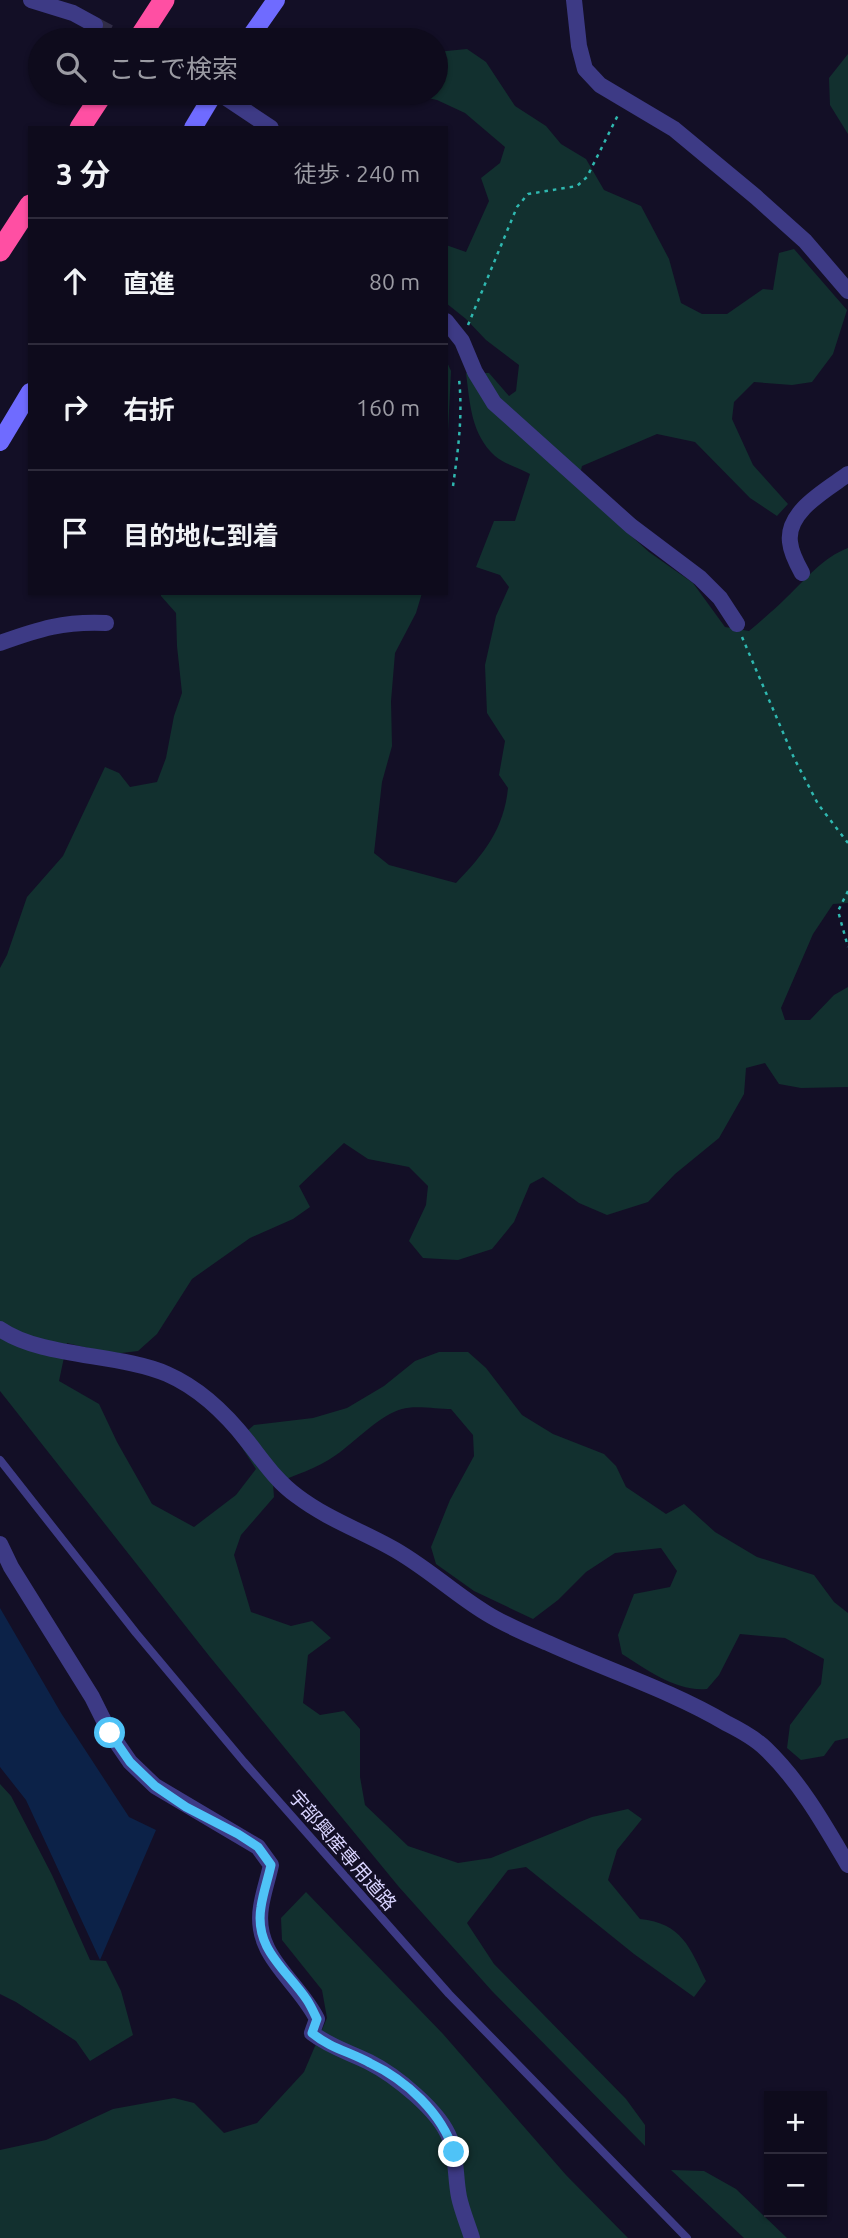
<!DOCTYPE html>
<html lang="ja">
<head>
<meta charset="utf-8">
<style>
  :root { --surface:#0e0b1c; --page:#171425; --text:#f1f3f6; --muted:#9b9ba3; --line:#2e2b3b }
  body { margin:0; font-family:Ubuntu,"Noto Sans JP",sans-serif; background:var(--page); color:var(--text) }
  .controls { position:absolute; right:21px; bottom:21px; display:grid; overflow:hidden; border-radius:0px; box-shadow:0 2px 5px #0004 }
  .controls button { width:63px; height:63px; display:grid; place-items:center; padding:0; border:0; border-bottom:2px solid var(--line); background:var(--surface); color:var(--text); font:35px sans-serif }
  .stop { position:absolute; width:21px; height:21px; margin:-16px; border:5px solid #4fc3f7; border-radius:50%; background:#fff }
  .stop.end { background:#4fc3f7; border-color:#fff; box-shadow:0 2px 7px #0008 }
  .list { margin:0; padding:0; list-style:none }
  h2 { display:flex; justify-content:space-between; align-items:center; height:91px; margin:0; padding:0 28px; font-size:30px }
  h2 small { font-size:23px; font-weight:400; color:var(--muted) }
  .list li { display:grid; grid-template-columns:46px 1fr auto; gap:21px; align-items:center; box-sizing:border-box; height:126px; padding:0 28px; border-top:2px solid var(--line) }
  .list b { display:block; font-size:26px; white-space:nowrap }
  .list em { font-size:23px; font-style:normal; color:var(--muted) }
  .icon { flex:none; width:38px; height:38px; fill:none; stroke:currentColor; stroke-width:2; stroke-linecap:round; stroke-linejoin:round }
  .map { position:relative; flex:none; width:848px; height:2238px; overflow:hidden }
  .search { position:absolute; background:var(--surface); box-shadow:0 2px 5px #0004; left:28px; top:28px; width:420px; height:77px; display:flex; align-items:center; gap:18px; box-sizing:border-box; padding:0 24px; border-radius:38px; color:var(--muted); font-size:26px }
  .panel { position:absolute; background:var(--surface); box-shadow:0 2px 5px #0004; left:28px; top:126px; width:420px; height:469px; border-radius:0px }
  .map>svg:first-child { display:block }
  .green { fill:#12302f }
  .water { fill:#0c2248 }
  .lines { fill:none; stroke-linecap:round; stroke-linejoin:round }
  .street-tunnel { stroke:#312d47; stroke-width:16; stroke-dasharray:16 8; stroke-linecap:butt }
  .path { stroke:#2fb8b0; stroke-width:2.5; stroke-dasharray:3.5 5; stroke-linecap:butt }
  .lane { stroke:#3d3a85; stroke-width:8 }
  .street { stroke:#3d3a85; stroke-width:16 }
  .secondary { stroke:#6f6bff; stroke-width:18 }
  .highway { stroke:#ff4fa3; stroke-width:21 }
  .route { stroke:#4fc3f7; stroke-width:9 }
  .labels { text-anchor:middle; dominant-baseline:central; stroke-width:6; stroke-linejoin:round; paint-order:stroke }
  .street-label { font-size:19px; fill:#d9d4ff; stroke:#130f26 }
</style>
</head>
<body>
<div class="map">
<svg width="848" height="2238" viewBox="0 0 848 2238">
  <rect width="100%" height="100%" fill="#130f26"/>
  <g class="green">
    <path d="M 467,49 L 486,62 L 515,106 L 546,126 L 561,144 L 586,159 L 604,190 L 641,206 L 669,259 L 681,303 L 702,314 L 727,314 L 763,289 L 773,290 L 779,253 L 794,249 L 847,310 L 833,354 L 812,382 L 792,385 L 754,382 L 734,402 L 732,419 L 753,465 L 788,504 L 777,516 L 750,498 L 695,442 L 657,434 L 582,466 L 577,487 L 649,552 L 693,583 L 725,627 L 749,631 C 762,620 775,609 787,597 C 807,578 822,558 848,548 L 848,903 L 833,904 L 813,934 L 781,1008 L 785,1020 L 810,1020 L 834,995 L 848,987 L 848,1087 L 801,1088 L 779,1084 L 765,1063 L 746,1068 L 744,1094 L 719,1138 L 675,1174 L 648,1202 L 607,1215 L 579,1203 L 543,1177 L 530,1184 L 514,1222 L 492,1249 L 458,1260 L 423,1258 L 409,1241 L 426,1205 L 428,1186 L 409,1167 L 368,1159 L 344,1143 L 299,1186 L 310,1207 L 293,1219 L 250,1238 L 192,1279 L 157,1334 L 138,1351 L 113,1354 L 67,1343 L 59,1381 L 99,1404 L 117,1442 L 152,1504 L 194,1527 L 236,1495 L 256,1469 L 237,1440 L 254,1425 L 313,1418 L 347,1408 L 384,1386 L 415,1361 L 439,1352 L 468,1352 L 486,1368 L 522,1415 L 553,1434 L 604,1454 L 616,1466 L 626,1487 L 666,1514 L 684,1504 L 715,1532 L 757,1557 L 814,1575 L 834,1602 L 848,1613 L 848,1738 L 835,1741 L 824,1756 L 801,1760 L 787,1748 L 790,1725 L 821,1684 L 824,1659 L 785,1638 L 740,1634 L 719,1675 L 707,1689 C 677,1692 647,1670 622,1654 L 618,1635 L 634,1594 L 670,1587 L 677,1571 L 661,1548 L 615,1553 L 586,1572 L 558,1600 L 533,1619 L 474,1591 L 436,1564 L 431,1547 L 450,1500 L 474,1456 L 473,1435 L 451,1409 C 438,1409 414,1405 402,1409 C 381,1414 355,1442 336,1455 C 316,1469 295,1475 273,1484 L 274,1497 L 241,1535 L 234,1555 L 251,1612 L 291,1626 L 312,1621 L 331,1638 L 308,1655 L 303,1703 L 320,1715 L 344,1711 L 360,1729 L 360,1777 L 365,1805 L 408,1846 L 458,1863 L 491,1858 L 592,1817 L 628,1809 L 642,1819 L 617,1850 L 608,1880 L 640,1919 C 682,1923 690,1948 706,1981 L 694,1997 L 634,1954 L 526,1867 L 508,1870 L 467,1923 L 494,1964 L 626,2099 L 645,2125 L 645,2146 L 492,1991 L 399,1887 L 210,1657 L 0,1391 L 0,968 L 7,955 L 27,897 L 63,856 L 105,767 L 119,773 L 130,787 L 157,782 L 166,758 L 174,716 L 182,693 L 177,646 L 176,613 L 161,596 L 161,593 L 422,593 L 416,613 L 395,653 L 391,701 L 392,746 L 382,782 L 374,853 L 389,865 L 456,883 C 484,854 504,829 508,788 L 499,775 L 505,741 L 487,713 L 485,665 L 496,616 L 509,587 L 500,575 L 476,567 L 494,521 L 515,521 L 530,474 C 520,468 504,464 495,456 C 471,434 470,404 466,373 L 489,373 L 509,396 L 516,391 L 519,365 L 486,340 L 466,319 L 446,303 L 446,245 L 466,252 L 489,201 L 481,178 L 500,163 L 505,147 L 465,113 L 437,100 L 405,93 L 436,93 L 436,52 Z"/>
    <polygon points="848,54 848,134 830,105 829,78"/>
    <polygon points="446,360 451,371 446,472"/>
    <polygon points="0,1784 11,1796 52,1875 90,1960 106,1961 121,1991 133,2035 90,2061 76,2041 16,2002 0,1994"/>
    <polygon points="306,1892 443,2034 566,2175 628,2238 0,2238 0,2150 46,2140 113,2109 174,2098 194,2103 224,2133 257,2123 304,2072 327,2018 322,1990 282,1940 281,1918"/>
    <polygon points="671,2170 704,2171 736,2189 787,2238 744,2238"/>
  </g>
  <polygon class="water" points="0,1608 61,1713 129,1817 156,1830 100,1960 26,1800 0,1767"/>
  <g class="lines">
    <polyline class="street-tunnel" points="95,25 123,40"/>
    <g class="path">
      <polyline points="468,325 517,207 528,194 577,186 587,177 618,115"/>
      <path d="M 453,486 C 458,450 463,416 459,379"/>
      <polyline points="742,637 794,758 818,804 848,843"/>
      <polyline points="848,891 838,911 848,947"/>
    </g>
    <polyline class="lane" points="0,1460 136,1633 244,1762 449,1994 687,2238"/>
    <g class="street">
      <polyline points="31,0 73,13 95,25"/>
      <polyline points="574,0 579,46 585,69 600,85 674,129 756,197 805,241 848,291"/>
      <polyline points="219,93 271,128"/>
      <polyline points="446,321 462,341 475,372 494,403 631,526 700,578 720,598 737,624"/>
      <path d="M 802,573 C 797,564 791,553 790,542 C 786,511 828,489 848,474"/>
      <path d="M 0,643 C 39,629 64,621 106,623"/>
      <path d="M 0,1329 C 42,1358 118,1353 167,1374 C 199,1388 227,1415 248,1442 C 263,1461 277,1482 297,1496 C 326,1518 359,1530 390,1547 C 424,1565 453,1593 486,1613 C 505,1625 527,1634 548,1643 C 607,1670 670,1690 726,1723 C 740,1730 755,1738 766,1749 C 801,1783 824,1824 848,1865"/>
      <path d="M 0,1544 L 11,1567 L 92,1697 L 110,1733 L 130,1762 L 155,1786 L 258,1847 L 271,1865 C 268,1879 263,1893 261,1907 C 253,1956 297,1979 317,2019 L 312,2033 C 330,2047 349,2052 369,2062 C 395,2075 440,2111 450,2139 C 457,2157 455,2177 459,2197 C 462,2211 468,2225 472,2238"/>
    </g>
    <g class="secondary">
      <polyline points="248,40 276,0"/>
      <polyline points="193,128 214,93"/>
      <polyline points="0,442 30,392"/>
    </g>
    <g class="highway">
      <polyline points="138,40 164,0"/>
      <polyline points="80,128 103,93"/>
      <polyline points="0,251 30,205"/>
    </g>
  </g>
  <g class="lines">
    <path class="route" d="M 110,1733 L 130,1762 L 155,1786 L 186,1807 L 238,1834 L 258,1847 L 271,1865 C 268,1879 263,1893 261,1907 C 254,1949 286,1969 307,2000 C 311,2006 314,2013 317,2019 L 312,2033 C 330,2048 350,2052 370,2063 C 406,2080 442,2113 454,2152"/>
  </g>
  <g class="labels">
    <g class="street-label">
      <text transform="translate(343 1850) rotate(49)">宇部興産専用道路</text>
    </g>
  </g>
</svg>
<div class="controls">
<button>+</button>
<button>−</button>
</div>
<div class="stop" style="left:110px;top:1733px"></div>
<div class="stop end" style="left:454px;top:2152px"></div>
<div class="search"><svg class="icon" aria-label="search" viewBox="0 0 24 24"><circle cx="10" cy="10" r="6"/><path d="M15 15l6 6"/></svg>ここで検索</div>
<section class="panel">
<h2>3 分<small>徒歩 · 240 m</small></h2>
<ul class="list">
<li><svg class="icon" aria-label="ahead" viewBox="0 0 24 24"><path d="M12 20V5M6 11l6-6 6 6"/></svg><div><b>直進</b></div><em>80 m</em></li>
<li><svg class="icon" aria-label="right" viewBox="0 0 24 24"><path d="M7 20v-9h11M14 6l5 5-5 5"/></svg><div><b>右折</b></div><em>160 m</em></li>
<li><svg class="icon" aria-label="arrive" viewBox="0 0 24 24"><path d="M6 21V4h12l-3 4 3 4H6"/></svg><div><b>目的地に到着</b></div></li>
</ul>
</section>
</div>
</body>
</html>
